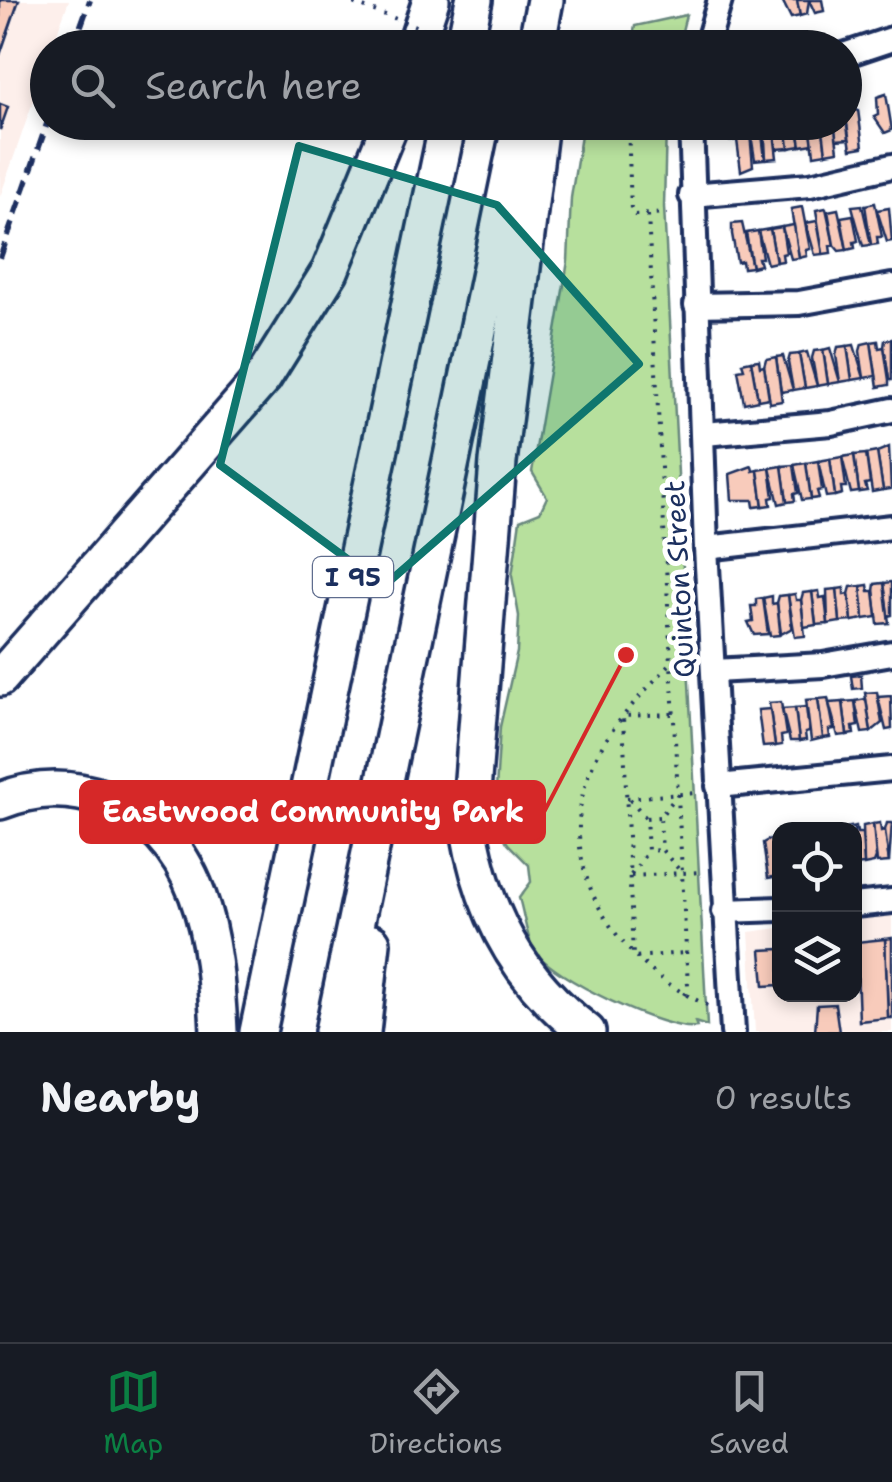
<!DOCTYPE html>
<html lang="en">
<head>
<meta charset="utf-8">
<style>
  :root { --surface:#171b24; --page:#242831; --text:#f1f3f6; --muted:#9ea1a6; --line:#363941; --accent:#0b8043 }
  body { margin:0; font-family:"Shantell Sans",sans-serif; background:var(--page); color:var(--text) }
  .controls { position:absolute; right:30px; bottom:30px; display:grid; overflow:hidden; border-radius:20px; box-shadow:0 5px 15px #0003 }
  .controls button { width:90px; height:90px; display:grid; place-items:center; padding:0; border:0; border-bottom:2px solid var(--line); background:var(--surface); color:var(--text); font:50px sans-serif }
  .list { margin:0; padding:0; list-style:none }
  h2 { display:flex; justify-content:space-between; align-items:center; height:130px; margin:0; padding:0 40px; font-size:42px }
  h2 small { font-size:32px; font-weight:400; color:var(--muted) }
  .icon { flex:none; width:55px; height:55px; fill:none; stroke:currentColor; stroke-width:2; stroke-linecap:round; stroke-linejoin:round }
  .map { position:relative; flex:none; width:892px; height:1032px; overflow:hidden }
  .search { position:absolute; background:var(--surface); box-shadow:0 5px 15px #0003; left:30px; right:30px; top:30px; height:110px; display:flex; align-items:center; gap:25px; box-sizing:border-box; padding:0 35px; border-radius:55px; color:var(--muted); font-size:38px }
  .sheet { height:310px; background:var(--surface) }
  nav { display:flex; justify-content:space-around; align-items:center; box-sizing:border-box; height:140px; border-top:2px solid var(--line); background:var(--surface); font-size:28px; color:var(--muted) }
  nav a { display:grid; justify-items:center; gap:5px }
  nav .on { color:var(--accent) }
  .map>svg:first-child { display:block }
  .built { fill:#fdefeb }
  .green { fill:#b7e09d; stroke:#69887e; stroke-width:2.5 }
  .building { fill:#f8cbbb; stroke:#1b2f5e; stroke-width:2.5 }
  .lines { fill:none; stroke-linecap:round; stroke-linejoin:round }
  .minor-casing { stroke:#1b2f5e; stroke-width:30 }
  .highway-casing { stroke:#1b2f5e; stroke-width:42 }
  .path { stroke:#1b2f5e; stroke-width:4; stroke-dasharray:2.5 8; stroke-linecap:butt }
  .minor { stroke:#fff; stroke-width:22 }
  .highway { stroke:#fff; stroke-width:35 }
  .rail { stroke:#1b2f5e; stroke-width:6; stroke-dasharray:15 8; stroke-linecap:butt }
  .path-bridge { stroke:#1b2f5e; stroke-width:4; stroke-dasharray:2.5 8; stroke-linecap:butt }
  .marked { fill:#0f766e; fill-opacity:0.2; stroke:#0f766e; stroke-width:8; stroke-linejoin:round }
  .labels { text-anchor:middle; dominant-baseline:central; stroke-width:10; stroke-linejoin:round; paint-order:stroke }
  .shield { fill:#fff; stroke:#5f6d8e; stroke-width:2.5 }
  .shield-label { font-size:25px; font-weight:bold; fill:#1b2f5e }
  .street-label { font-size:28px; fill:#1b2f5e; stroke:#fff }
  .leader { fill:none; stroke:#d62828; stroke-width:4 }
  .callout-dot { fill:#d62828; stroke:#fff; stroke-width:4 }
  .callout { fill:#d62828; stroke:#d62828; stroke-width:4 }
  .callout-label { font-size:30px; text-anchor:middle; font-weight:bold; fill:#fff }
</style>
</head>
<body>
<div class="map">
<svg width="892" height="1032" viewBox="0 0 892 1032">
  <rect width="100%" height="100%" fill="#fff"/>
  <filter id="ink" filterUnits="userSpaceOnUse"><feTurbulence type="fractalNoise" baseFrequency=".01" numOctaves="2"/><feDisplacementMap in="SourceGraphic" scale="20" xChannelSelector="R" yChannelSelector="G"/><feConvolveMatrix kernelMatrix="1 2 1 2 8 2 1 2 1" color-interpolation-filters="sRGB"/></filter>
  <g filter="url(#ink)">
    <g class="built">
      <polygon points="0,0 69,0 52,47 48,48 47,61 0,197"/>
      <polygon points="892,915 892,1032 755,1032 749,932 779,928 780,994 854,994 855,920"/>
    </g>
    <g class="green">
      <polygon points="686,15 678,47 631,47 635,26"/>
      <path d="M 583,123 L 666,123 L 664,207 L 707,1026 L 695,1022 L 697,1027 C 667,1032 551,978 534,950 C 526,936 524,914 519,898 L 531,882 L 529,865 L 508,844 L 494,821 L 500,727 L 517,652 L 519,616 L 512,576 L 520,520 L 540,512 L 547,497 L 532,472 L 568,261 L 571,198 Z"/>
    </g>
    <g class="building">
      <polygon points="0,0 19,0 0,55"/>
      <polygon points="782,0 797,0 800,16 791,18"/>
      <polygon points="797,0 809,0 807,14 800,16"/>
      <polygon points="809,0 822,0 824,11 815,13"/>
      <polygon points="886,94 892,130 885,133 874,117 878,115 877,97"/>
      <polygon points="0,104 8,107 0,130"/>
      <polygon points="852,104 853,111 858,110 863,147 851,149 844,105"/>
      <polygon points="844,106 849,139 836,140 834,122 844,122"/>
      <polygon points="740,122 749,122 753,166 741,171 737,140 730,141 728,131 741,129"/>
      <polygon points="749,122 761,125 765,159 755,160"/>
      <polygon points="764,122 773,122 777,158 766,159"/>
      <polygon points="773,122 786,122 789,148 777,149"/>
      <polygon points="786,122 797,122 801,146 789,148"/>
      <polygon points="797,122 810,122 813,144 801,146"/>
      <polygon points="810,122 822,122 826,153 814,155"/>
      <polygon points="822,122 834,122 838,151 826,153"/>
      <polygon points="875,203 882,237 877,237 878,244 871,245 865,205"/>
      <polygon points="862,205 871,245 863,246 852,206"/>
      <polygon points="802,207 810,249 806,250 807,256 799,258 791,209"/>
      <polygon points="826,208 834,245 830,246 831,253 823,254 816,210"/>
      <polygon points="889,208 892,241 887,242 877,210"/>
      <polygon points="838,209 847,250 839,251 834,245 828,211"/>
      <polygon points="853,215 858,241 854,242 855,248 847,250 841,217"/>
      <polygon points="817,221 823,254 815,255 806,223"/>
      <polygon points="742,223 752,267 743,268 742,261 737,262 732,234 732,224"/>
      <polygon points="794,225 799,258 791,259 782,227"/>
      <polygon points="782,227 786,253 782,254 783,261 776,262 770,229"/>
      <polygon points="770,229 776,262 767,264 758,231"/>
      <polygon points="758,231 762,258 758,258 760,265 752,267 746,233"/>
      <polygon points="892,339 892,380 889,380 884,347 885,340"/>
      <polygon points="878,341 879,348 884,347 889,380 889,385 878,387 871,342"/>
      <polygon points="871,342 876,376 864,378 860,351 862,344"/>
      <polygon points="854,345 864,378 852,380 847,346"/>
      <polygon points="847,346 852,380 840,382 836,355 838,347"/>
      <polygon points="830,348 840,382 828,384 823,350"/>
      <polygon points="823,350 828,384 817,386 812,358 814,351"/>
      <polygon points="807,352 817,386 805,388 799,354"/>
      <polygon points="799,354 805,388 793,390 788,362 790,355"/>
      <polygon points="783,356 793,390 781,392 776,357"/>
      <polygon points="776,357 782,401 770,403 764,366 766,359"/>
      <polygon points="759,360 760,367 764,366 769,398 758,400 751,361"/>
      <polygon points="751,361 758,400 744,403 738,370 744,369 742,363"/>
      <polygon points="889,447 891,489 883,490 877,452"/>
      <polygon points="877,452 883,490 872,492 866,454"/>
      <polygon points="866,454 870,483 865,484 867,491 859,492 854,455"/>
      <polygon points="854,455 859,492 851,493 842,457"/>
      <polygon points="842,457 846,487 841,487 842,494 835,496 830,459"/>
      <polygon points="830,459 835,496 826,497 818,461"/>
      <polygon points="818,461 822,490 817,491 819,498 811,499 806,463"/>
      <polygon points="806,463 811,499 802,500 794,465"/>
      <polygon points="794,465 798,493 794,494 795,501 787,502 782,466"/>
      <polygon points="752,466 753,471 758,470 763,506 754,507 753,500 732,500 730,474"/>
      <polygon points="782,466 787,502 779,504 770,468"/>
      <polygon points="770,468 774,497 770,498 771,505 763,506 758,470"/>
      <polygon points="892,582 892,615 888,616 884,583"/>
      <polygon points="884,583 889,623 878,624 874,591 875,584"/>
      <polygon points="868,585 869,591 874,591 877,617 864,619 861,586"/>
      <polygon points="861,586 864,619 852,621 849,594 851,587"/>
      <polygon points="844,588 844,595 849,594 852,621 840,622 837,589"/>
      <polygon points="837,589 840,622 828,624 827,590"/>
      <polygon points="819,591 820,598 825,597 828,624 816,625 812,592"/>
      <polygon points="812,592 816,625 804,627 801,600 803,593"/>
      <polygon points="795,594 796,600 801,600 805,636 795,637 788,595"/>
      <polygon points="788,595 792,628 781,634 777,603 779,596"/>
      <polygon points="772,596 772,604 777,603 780,630 779,635 770,636 763,598"/>
      <polygon points="763,598 768,634 754,635 748,622 753,621 751,606 756,606 756,599"/>
      <polygon points="861,675 862,688 853,689 851,676"/>
      <polygon points="877,692 882,723 871,732 865,693"/>
      <polygon points="891,696 892,729 886,730 878,697"/>
      <polygon points="828,698 834,729 829,730 830,737 823,738 818,699"/>
      <polygon points="818,699 823,738 811,741 806,700"/>
      <polygon points="866,699 871,732 862,733 855,701"/>
      <polygon points="855,701 858,726 853,727 854,734 847,735 843,702"/>
      <polygon points="781,702 786,735 781,736 782,745 775,746 769,703"/>
      <polygon points="843,702 847,735 838,736 829,703"/>
      <polygon points="806,707 809,732 805,733 806,740 799,741 795,708"/>
      <polygon points="795,708 799,741 790,741 782,709"/>
      <polygon points="770,709 775,746 763,747 758,710"/>
      <polygon points="880,823 881,831 885,830 889,862 877,863 873,824"/>
      <polygon points="887,823 892,823 889,862 885,830"/>
      <polygon points="873,824 876,858 874,863 864,865 863,826"/>
      <polygon points="856,826 857,833 862,833 864,864 854,865 854,829 850,827"/>
      <polygon points="777,835 779,876 768,878 763,843"/>
      <polygon points="892,938 892,1018 888,1018 885,939"/>
      <polygon points="885,939 888,1018 859,1021 856,942"/>
      <polygon points="780,949 780,985 764,986 761,950"/>
      <polygon points="835,1004 839,1032 815,1032 817,1005"/>
    </g>
    <g class="lines">
      <g class="minor-casing">
        <g id="minor">
          <polyline points="706,48 720,0"/>
          <polyline points="844,55 892,39"/>
          <polyline points="691,122 706,548 733,1032"/>
          <polyline points="691,195 810,185 892,166"/>
          <polyline points="696,305 799,303 892,286"/>
          <polyline points="704,434 831,423 892,410"/>
          <polyline points="706,548 892,527"/>
          <polyline points="714,671 823,665 892,653"/>
          <polyline points="718,786 892,769"/>
          <polyline points="854,905 892,901"/>
          <polyline points="724,911 780,909"/>
        </g>
      </g>
      <g class="highway-casing">
        <g id="highway">
          <polyline points="415,48 431,0"/>
          <polyline points="464,48 474,0"/>
          <polyline points="536,48 545,0"/>
          <path d="M 540,122 L 498,462 L 469,830 C 483,913 519,981 587,1032"/>
          <polyline points="0,678 263,378 330,271 391,122"/>
          <path d="M 0,801 C 36,787 69,786 105,799 C 203,834 215,941 219,1032"/>
          <polyline points="258,1032 448,122"/>
          <polyline points="333,1032 517,142"/>
          <polyline points="362,1032 372,943"/>
        </g>
      </g>
      <g class="path">
        <polyline points="628,122 631,211 635,215 667,213"/>
        <path d="M 648,215 L 671,663 C 643,693 613,722 595,760 C 546,862 616,968 712,1007"/>
        <polyline points="672,714 623,716 633,957 686,953"/>
        <polyline points="678,794 660,817 662,850 682,873"/>
        <polyline points="627,798 697,793"/>
        <polyline points="630,799 646,818"/>
        <polyline points="659,817 646,818 648,851 662,850"/>
        <polyline points="631,875 648,851"/>
        <polyline points="631,876 701,872"/>
        <polyline points="684,995 688,987 671,663 693,663"/>
      </g>
      <use href="#minor" class="minor"/>
      <use href="#highway" class="highway"/>
      <g class="rail">
        <polyline points="73,48 90,0"/>
        <polyline points="0,258 48,121"/>
      </g>
      <polyline class="path-bridge" points="344,0 476,48"/>
    </g>
  </g>
  <path class="marked" d="M 299,146 L 497,205 L 639,364 L 384,586 L 220,465 Z"/>
  <g class="labels">
    <rect class="shield" x="313" y="557" width="80" height="40" rx="8"/>
    <g class="shield-label">
      <text x="353" y="577">I 95</text>
    </g>
    <g class="street-label">
      <text transform="translate(679 579) rotate(-93)">Quinton Street</text>
    </g>
  </g>
  <path class="leader" d="M626 655L544 812"/>
  <circle class="callout-dot" cx="626" cy="655" r="10"/>
  <rect class="callout" x="81" y="782" width="463" height="60" rx="10"/>
  <g class="callout-label">
    <text x="313" y="822">Eastwood Community Park</text>
  </g>
</svg>
<div class="controls">
<button><svg class="icon" aria-label="locate" viewBox="0 0 24 24"><circle cx="12" cy="12" r="6"/><path d="M12 2v4M12 18v4M2 12h4M18 12h4"/></svg></button>
<button><svg class="icon" aria-label="layers" viewBox="0 0 24 24"><path d="M12 4l9 5-9 5-9-5zM3 14l9 5 9-5"/></svg></button>
</div>
<div class="search"><svg class="icon" aria-label="search" viewBox="0 0 24 24"><circle cx="10" cy="10" r="6"/><path d="M15 15l6 6"/></svg>Search here</div>
</div>
<section class="sheet">
<h2>Nearby<small>0 results</small></h2>
<ul class="list">
</ul>
</section>
<nav>
<a class="on"><svg class="icon" aria-label="map" viewBox="0 0 24 24"><path d="M3 6l6-2 6 2 6-2v14l-6 2-6-2-6 2zM9 4v14M15 6v14"/></svg>Map</a>
<a><svg class="icon" aria-label="directions" viewBox="0 0 24 24"><path d="M12 3l9 9-9 9-9-9zM9 14v-3h6M13 9l2 2-2 2"/></svg>Directions</a>
<a><svg class="icon" aria-label="saved" viewBox="0 0 24 24"><path d="M7 4h10v16l-5-4-5 4z"/></svg>Saved</a>
</nav>
</body>
</html>
